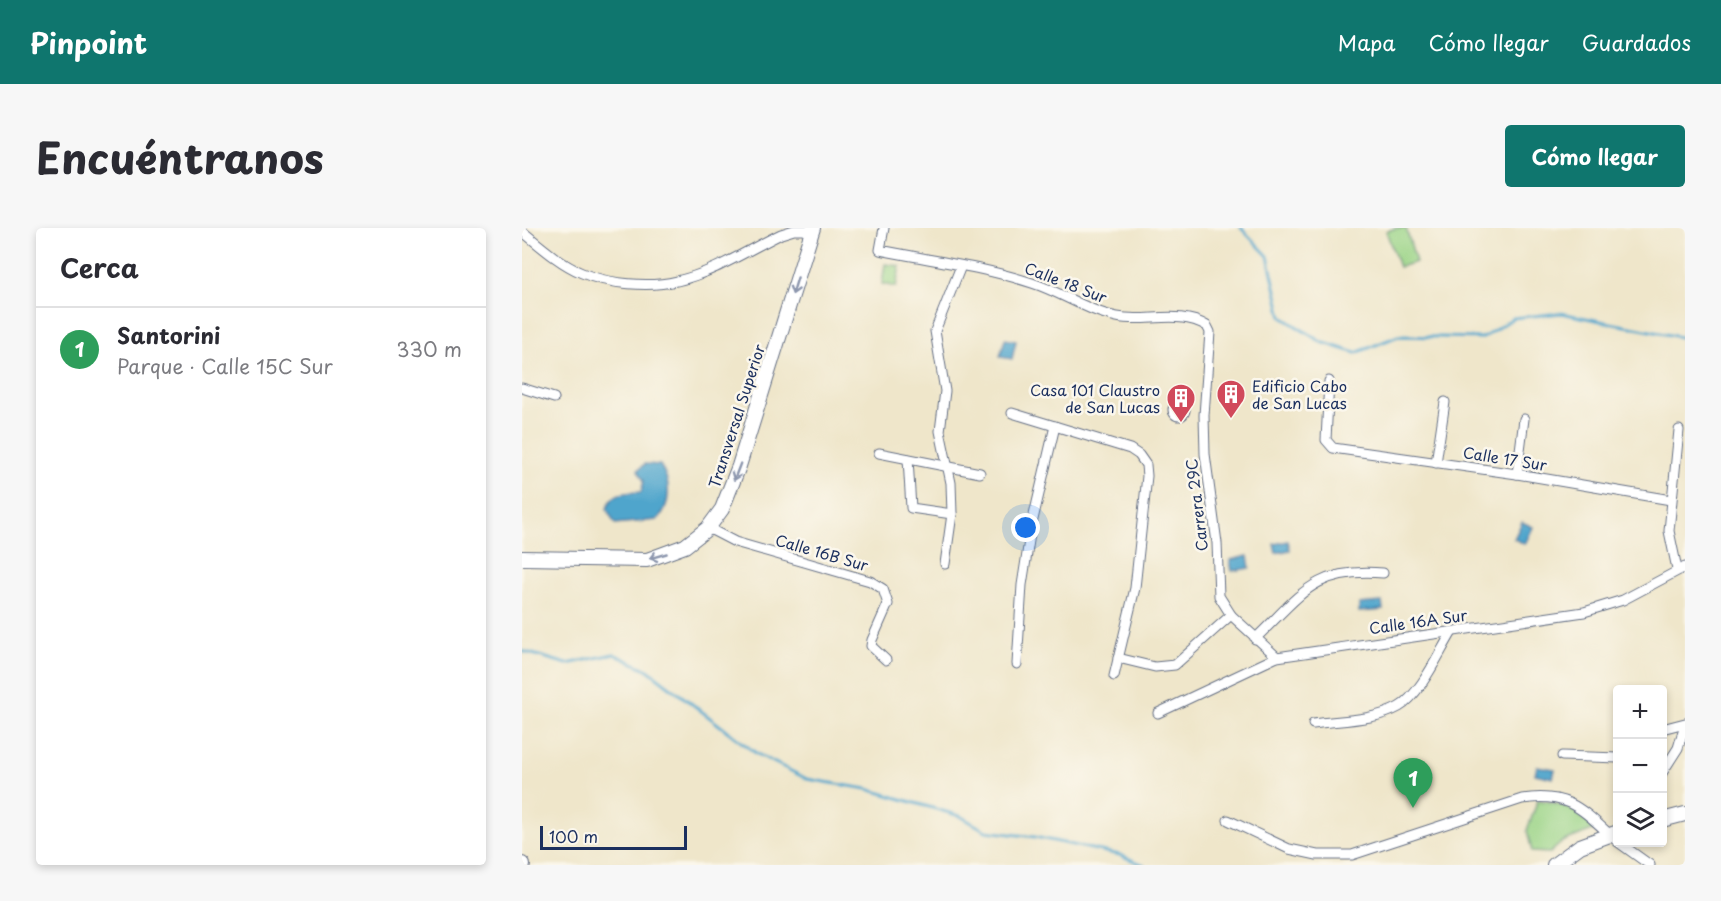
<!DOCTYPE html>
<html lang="es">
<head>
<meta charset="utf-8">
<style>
  :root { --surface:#fff; --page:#f7f7f7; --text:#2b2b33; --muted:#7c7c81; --line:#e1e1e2; --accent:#0f766e }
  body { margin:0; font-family:"Playpen Sans",sans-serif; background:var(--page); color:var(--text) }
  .controls { position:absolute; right:18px; bottom:18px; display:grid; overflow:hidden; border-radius:6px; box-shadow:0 3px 9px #0003 }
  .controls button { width:54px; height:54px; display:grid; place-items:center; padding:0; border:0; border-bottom:2px solid var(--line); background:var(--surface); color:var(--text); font:30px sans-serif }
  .scale { position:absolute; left:18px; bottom:15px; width:147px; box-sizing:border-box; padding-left:6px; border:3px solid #1b2f5e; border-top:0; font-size:16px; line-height:21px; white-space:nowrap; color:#1b2f5e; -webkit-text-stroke:4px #fbf7ec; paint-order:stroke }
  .you { position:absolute; left:504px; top:300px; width:21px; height:21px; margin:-15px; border:4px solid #fff; border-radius:50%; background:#1a73e8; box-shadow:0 0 0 9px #1a73e833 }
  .badge { display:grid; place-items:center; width:39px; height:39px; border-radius:50%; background:var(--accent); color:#fff; font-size:20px; font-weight:700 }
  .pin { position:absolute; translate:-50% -50px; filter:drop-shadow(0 2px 3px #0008) }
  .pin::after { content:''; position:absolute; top:32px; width:21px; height:18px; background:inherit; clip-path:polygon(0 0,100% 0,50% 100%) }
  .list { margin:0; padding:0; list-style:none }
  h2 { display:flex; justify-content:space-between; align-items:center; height:78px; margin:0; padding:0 24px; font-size:26px }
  h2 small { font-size:20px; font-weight:400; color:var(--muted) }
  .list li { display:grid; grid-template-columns:39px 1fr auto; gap:18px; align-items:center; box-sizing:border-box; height:84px; padding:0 24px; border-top:2px solid var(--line) }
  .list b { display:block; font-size:22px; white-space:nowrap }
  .list p { margin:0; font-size:20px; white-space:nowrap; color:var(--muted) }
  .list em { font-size:20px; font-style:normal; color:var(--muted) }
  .icon { flex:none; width:33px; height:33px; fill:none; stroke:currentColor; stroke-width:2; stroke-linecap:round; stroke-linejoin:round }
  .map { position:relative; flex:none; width:1163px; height:637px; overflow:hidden; border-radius:6px }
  header { display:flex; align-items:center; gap:36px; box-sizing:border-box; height:84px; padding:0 30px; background:var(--accent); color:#fff }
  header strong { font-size:28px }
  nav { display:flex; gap:33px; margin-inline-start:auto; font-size:21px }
  .intro { display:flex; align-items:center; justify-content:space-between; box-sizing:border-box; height:144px; padding:0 36px }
  h1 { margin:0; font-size:42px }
  .button { padding:15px 27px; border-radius:6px; background:var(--accent); color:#fff; font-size:21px; font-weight:700 }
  main { display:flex; gap:36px; padding:0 36px }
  aside { flex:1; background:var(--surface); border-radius:6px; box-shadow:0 3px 9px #0003 }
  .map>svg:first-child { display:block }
  .green { fill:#9bd487; stroke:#5b8272; stroke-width:1.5 }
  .water { fill:#50a5cc; stroke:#366a95; stroke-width:1.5 }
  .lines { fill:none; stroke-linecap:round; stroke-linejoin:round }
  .stream { stroke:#50a5cc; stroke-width:3 }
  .minor-casing { stroke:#656f84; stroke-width:11 }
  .secondary-casing { stroke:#656f84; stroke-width:16 }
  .minor { stroke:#fff; stroke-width:9 }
  .secondary { stroke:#fff; stroke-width:14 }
  .oneway { stroke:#8d97ae }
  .labels { text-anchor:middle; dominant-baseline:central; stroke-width:5; stroke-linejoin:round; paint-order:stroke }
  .street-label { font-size:15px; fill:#1b2f5e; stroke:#fbf7ec }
  .poi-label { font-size:15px; fill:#1b2f5e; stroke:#fbf7ec; text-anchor:start }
</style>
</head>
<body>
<header>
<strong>Pinpoint</strong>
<nav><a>Mapa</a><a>Cómo llegar</a><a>Guardados</a></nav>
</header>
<div class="intro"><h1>Encuéntranos</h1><a class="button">Cómo llegar</a></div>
<main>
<aside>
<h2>Cerca<small></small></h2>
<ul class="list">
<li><span class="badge" style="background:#2e9e5b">1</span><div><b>Santorini</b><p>Parque · Calle 15C Sur</p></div><em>330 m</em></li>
</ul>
</aside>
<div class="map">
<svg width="1163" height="637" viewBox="0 0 1163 637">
  <rect width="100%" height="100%" fill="#fbf7ec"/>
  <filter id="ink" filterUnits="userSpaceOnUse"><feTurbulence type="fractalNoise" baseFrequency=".0167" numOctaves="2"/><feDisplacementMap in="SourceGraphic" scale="12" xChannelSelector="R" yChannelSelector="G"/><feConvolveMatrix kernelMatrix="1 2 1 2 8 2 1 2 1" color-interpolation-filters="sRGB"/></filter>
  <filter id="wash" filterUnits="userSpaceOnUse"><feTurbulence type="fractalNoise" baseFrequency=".008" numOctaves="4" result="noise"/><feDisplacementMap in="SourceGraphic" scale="24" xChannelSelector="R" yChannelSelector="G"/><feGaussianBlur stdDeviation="1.35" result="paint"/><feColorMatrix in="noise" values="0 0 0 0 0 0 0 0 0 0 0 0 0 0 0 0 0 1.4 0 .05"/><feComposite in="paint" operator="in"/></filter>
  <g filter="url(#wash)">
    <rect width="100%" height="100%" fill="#efe6ca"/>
    <g class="green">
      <polygon points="875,0 884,0 894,34 877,39 864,3"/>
      <polygon points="363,36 378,38 374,59 360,56"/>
      <path d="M 1016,572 C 1042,575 1054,582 1073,601 L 1040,614 L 1028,625 L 1010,624 L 1005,602 Z"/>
    </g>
    <g class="water">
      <polygon points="483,111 494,113 490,131 478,129"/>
      <path d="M 123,236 L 138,237 C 149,253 150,277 135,292 L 93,296 L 85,281 C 91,263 101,265 119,264 L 122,253 L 116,242 Z"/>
      <polygon points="1000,294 1011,299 1003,316 992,311"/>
      <polygon points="766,313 768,322 754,325 752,316"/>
      <polygon points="726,328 728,340 710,343 708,332"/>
      <polygon points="860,374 861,382 837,384 837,376"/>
      <polygon points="1015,538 1033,541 1031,550 1013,546"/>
    </g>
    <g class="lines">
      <g class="stream">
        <polyline points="719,0 746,28 760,89 799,114 834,125 876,108 961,110 991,90 1039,85 1163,110"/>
        <polyline points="0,423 45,436 92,426 126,442 235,526 285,551 345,561 438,588 464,603 513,609 598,627 622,637"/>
      </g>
    </g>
  </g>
  <g filter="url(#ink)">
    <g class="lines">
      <g class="minor-casing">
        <g id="minor">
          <path d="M 362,0 L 358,22 C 408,32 461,39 510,55 C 539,64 565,83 595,89 C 624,95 658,81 685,98 L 688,104 L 682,187 L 683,226 L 695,315 L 697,368 L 709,387 L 755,429"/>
          <path d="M 0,3 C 17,17 38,36 60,45 C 86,56 127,60 155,53 C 191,45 226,22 259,6 L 272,2 L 290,2"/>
          <polyline points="807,153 804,212 811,220 995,246 1149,272"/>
          <polyline points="0,160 32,170"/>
          <circle cx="657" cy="182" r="6"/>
          <polyline points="490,185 608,221 617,227 624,237 625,248 613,360 592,448"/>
          <polyline points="357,225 458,245"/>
          <polyline points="386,231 389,280 430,286"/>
          <polyline points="914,235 923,174"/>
          <polyline points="995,246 1002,191"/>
          <polyline points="186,300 213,314 348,353 361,361 366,376 350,412 349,418 364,432"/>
          <polyline points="423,336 430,286 429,255 418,203 423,163 413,103 439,38"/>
          <polyline points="1155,341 1147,303 1157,202"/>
          <path d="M 733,411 C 779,367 792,339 861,345"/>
          <polyline points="596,430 633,439 653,437 709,387"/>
          <polyline points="495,436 500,357 509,300 533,198"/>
          <polyline points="636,485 755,429 1062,384 1101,372 1163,339"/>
          <path d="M 791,496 C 818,492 852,493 877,479 C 898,467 917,425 930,404"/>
          <polyline points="1140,501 1163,495"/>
          <polyline points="1040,528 1096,530"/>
          <polyline points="1140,545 1156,520 1163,496"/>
          <path d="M 706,592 L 767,621 L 795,627 L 830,627 L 1000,571 C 1048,563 1062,584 1096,614"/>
          <polyline points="1096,614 1128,637"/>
        </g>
      </g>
      <g class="secondary-casing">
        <g id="secondary">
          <polyline points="0,330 125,332 163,318 186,300 200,281 217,238 291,0"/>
          <polyline points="1140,592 1163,586"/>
          <polyline points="0,636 1,637"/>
          <polyline points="1032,637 1058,618 1096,604"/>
        </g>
      </g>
      <use href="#minor" class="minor"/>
      <use href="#secondary" class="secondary"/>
    </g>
    <defs><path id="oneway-shaft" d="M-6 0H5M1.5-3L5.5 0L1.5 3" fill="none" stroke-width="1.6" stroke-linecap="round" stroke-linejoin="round" transform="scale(1.5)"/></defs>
    <g class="oneway">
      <use href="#oneway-shaft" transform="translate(273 58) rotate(107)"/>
      <use href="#oneway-shaft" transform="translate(215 244) rotate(111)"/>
      <use href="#oneway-shaft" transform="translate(136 328) rotate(164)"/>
    </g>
  </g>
  <defs>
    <g id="building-pin" transform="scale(1.5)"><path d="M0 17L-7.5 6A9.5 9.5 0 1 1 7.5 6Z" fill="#d1495b" stroke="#fbf7ec"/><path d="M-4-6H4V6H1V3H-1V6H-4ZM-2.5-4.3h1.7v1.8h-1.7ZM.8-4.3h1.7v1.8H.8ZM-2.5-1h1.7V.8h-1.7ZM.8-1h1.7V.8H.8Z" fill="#fff"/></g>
  </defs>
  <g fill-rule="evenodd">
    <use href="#building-pin" x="709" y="166"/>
    <use href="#building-pin" x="659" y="170"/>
  </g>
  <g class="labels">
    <g class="street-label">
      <text transform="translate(544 54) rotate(21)">Calle 18 Sur</text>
      <text transform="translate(214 188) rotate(-72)">Transversal Superior</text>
      <text transform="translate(983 230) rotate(9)">Calle 17 Sur</text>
      <text transform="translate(674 277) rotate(-97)">Carrera 29C</text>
      <text transform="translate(300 324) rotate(16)">Calle 16B Sur</text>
      <text transform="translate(896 393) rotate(-8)">Calle 16A Sur</text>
    </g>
    <g class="poi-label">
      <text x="730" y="157">Edificio Cabo<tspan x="730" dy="17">de San Lucas</tspan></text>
      <text x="638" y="161" text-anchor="end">Casa 101 Claustro<tspan x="638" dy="17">de San Lucas</tspan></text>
    </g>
  </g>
</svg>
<div class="controls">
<button>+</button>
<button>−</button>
<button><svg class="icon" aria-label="layers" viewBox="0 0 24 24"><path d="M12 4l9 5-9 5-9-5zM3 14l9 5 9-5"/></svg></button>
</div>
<div class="scale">100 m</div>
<div class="you"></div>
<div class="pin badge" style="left:891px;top:580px;background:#2e9e5b">1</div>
</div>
</main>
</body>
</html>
